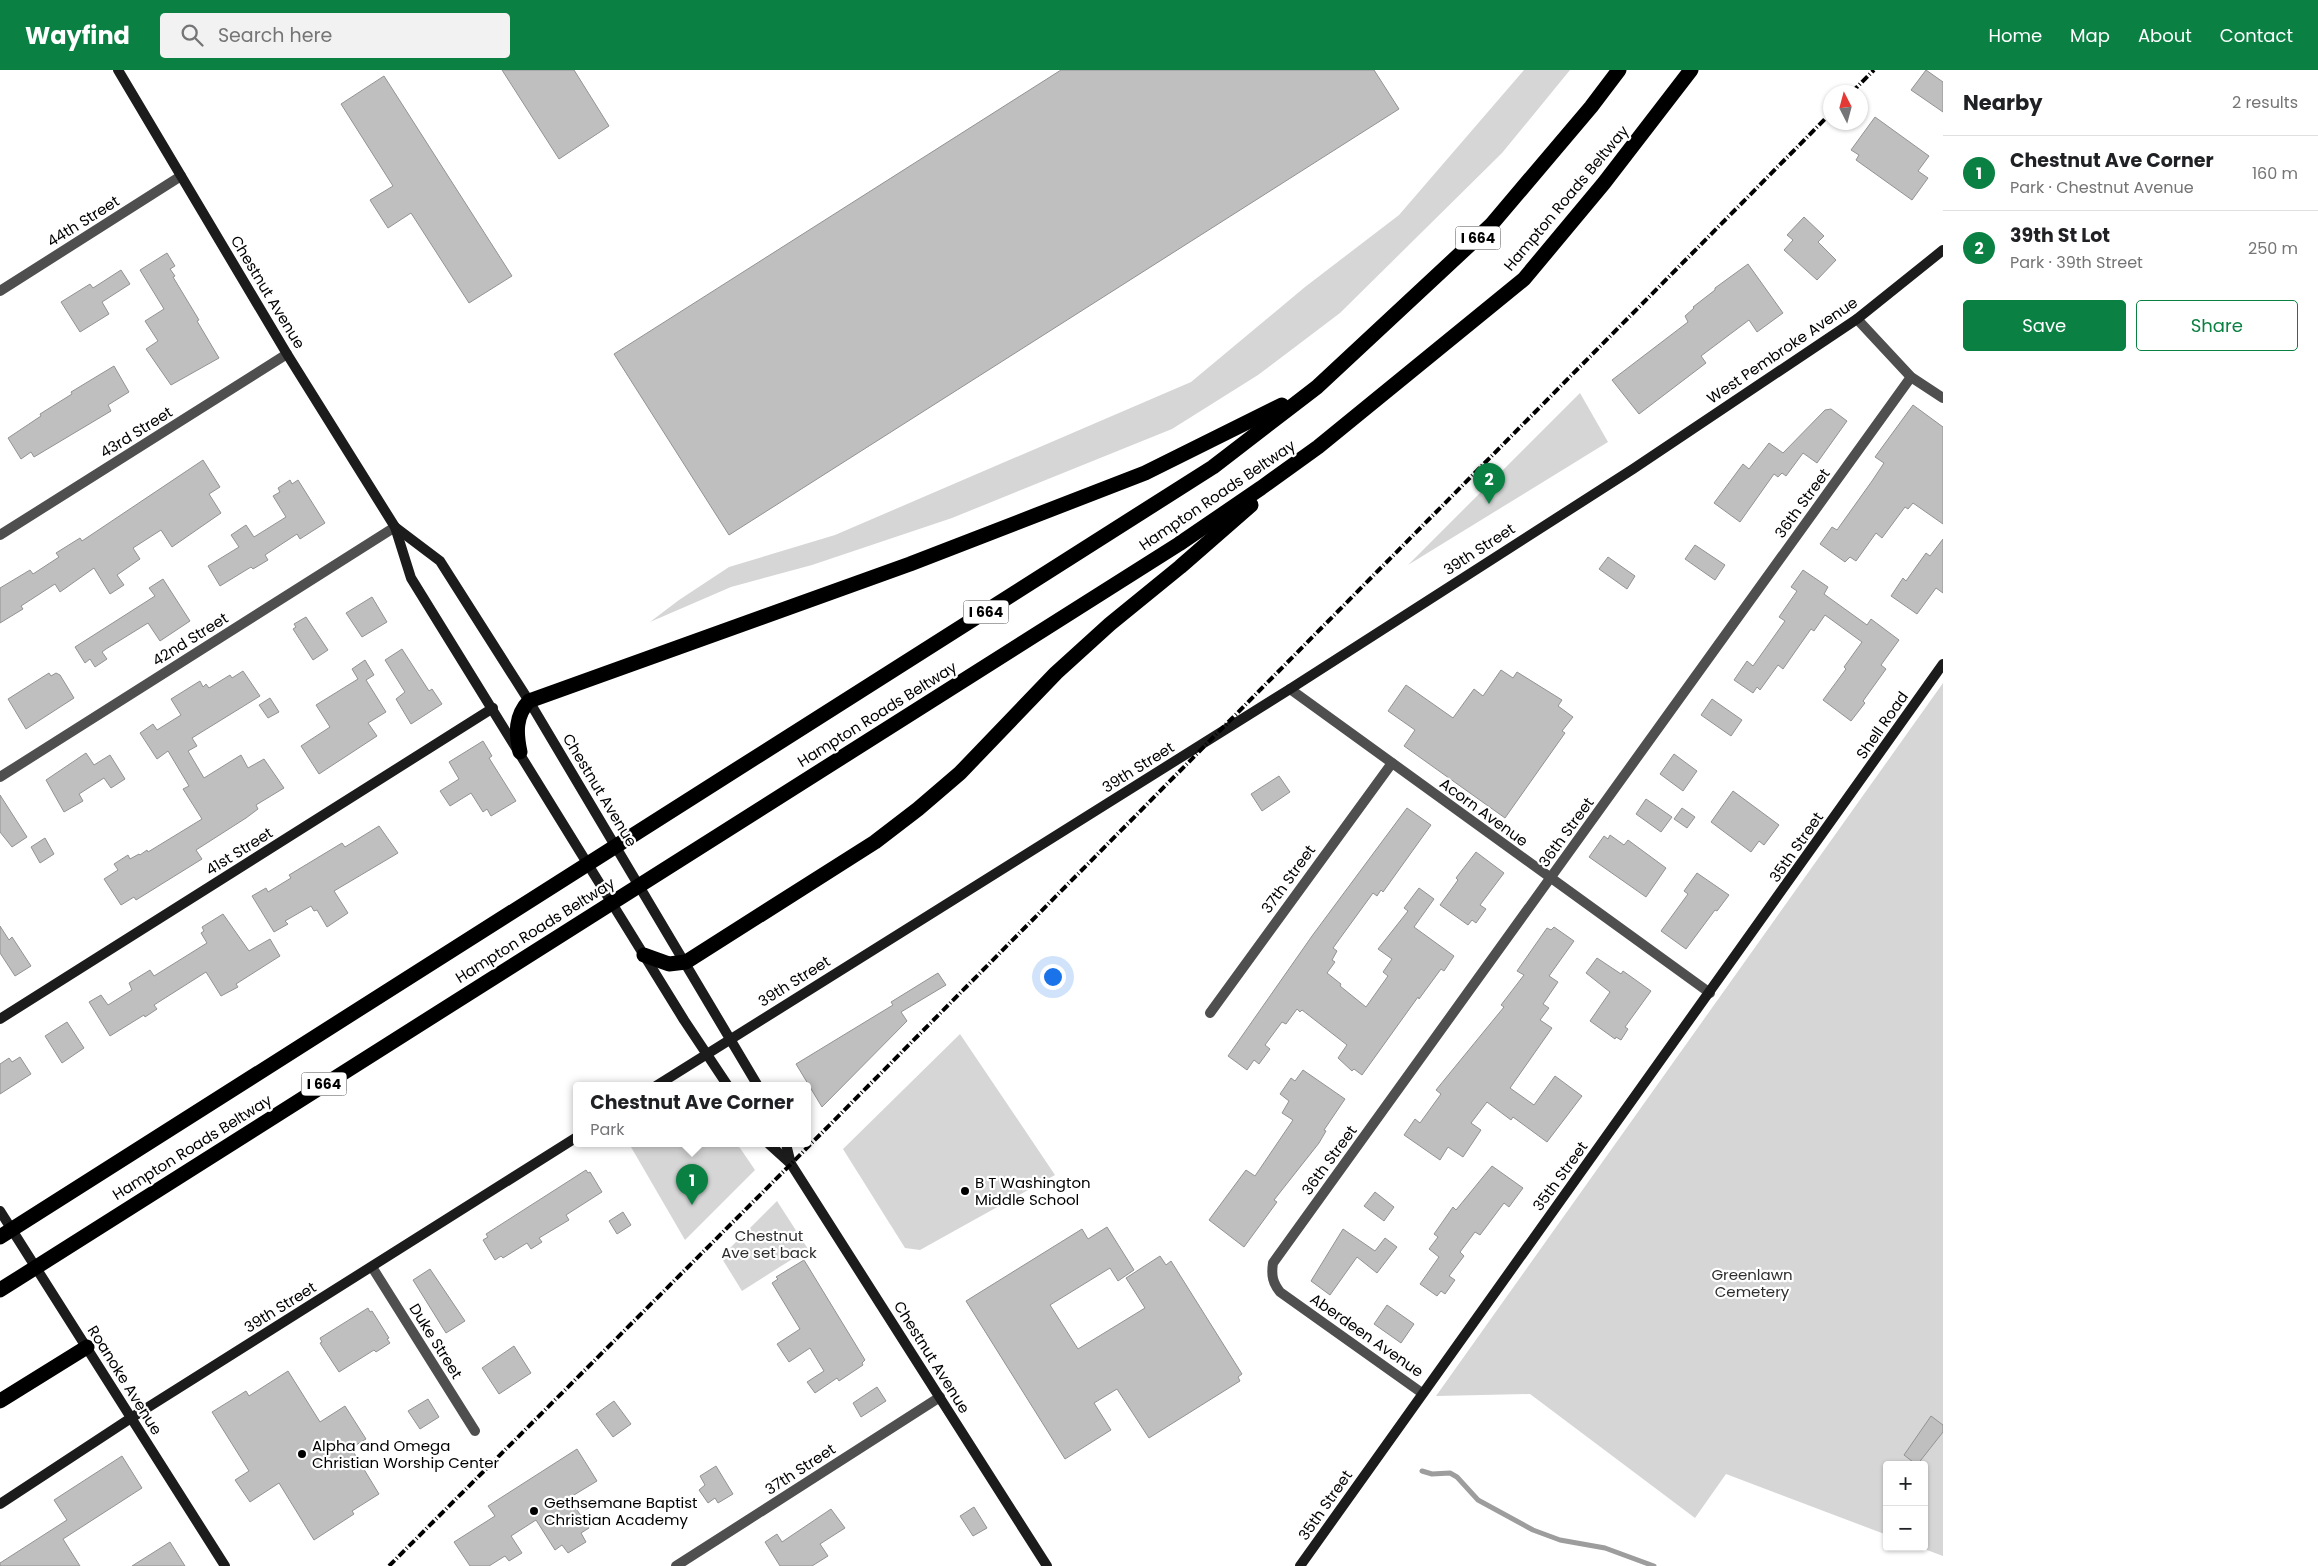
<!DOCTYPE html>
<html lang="en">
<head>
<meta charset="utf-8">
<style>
  :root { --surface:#fff; --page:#f2f2f2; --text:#202124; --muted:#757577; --line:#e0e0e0; --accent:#0b8043 }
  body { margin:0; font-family:Poppins,sans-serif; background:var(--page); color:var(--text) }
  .controls { position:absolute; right:15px; bottom:15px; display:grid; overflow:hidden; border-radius:5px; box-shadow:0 1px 4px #0004 }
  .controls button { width:45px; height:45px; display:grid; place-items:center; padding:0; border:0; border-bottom:1px solid var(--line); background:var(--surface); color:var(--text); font:25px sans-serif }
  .compass { position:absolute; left:1823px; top:15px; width:45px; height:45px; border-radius:50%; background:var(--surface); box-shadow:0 1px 4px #0004; rotate:354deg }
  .you { position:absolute; left:1052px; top:906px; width:18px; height:18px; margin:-12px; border:4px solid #fff; border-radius:50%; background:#1a73e8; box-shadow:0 0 0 8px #1a73e833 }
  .badge { display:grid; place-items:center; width:32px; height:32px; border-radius:50%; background:var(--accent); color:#fff; font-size:16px; font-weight:700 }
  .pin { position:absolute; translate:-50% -41px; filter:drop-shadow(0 1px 2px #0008) }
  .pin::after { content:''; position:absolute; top:26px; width:18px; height:15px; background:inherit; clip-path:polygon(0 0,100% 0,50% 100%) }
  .popup { position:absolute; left:573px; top:1012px; width:238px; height:65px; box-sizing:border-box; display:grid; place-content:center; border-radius:5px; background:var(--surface); filter:drop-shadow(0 1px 4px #0005); font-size:16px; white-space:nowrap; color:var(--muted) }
  .popup b { font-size:19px; color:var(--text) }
  .popup::after { content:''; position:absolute; left:50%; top:100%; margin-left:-10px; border:10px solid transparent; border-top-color:var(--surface) }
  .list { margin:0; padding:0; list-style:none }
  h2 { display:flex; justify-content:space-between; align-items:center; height:65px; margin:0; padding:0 20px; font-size:21px }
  h2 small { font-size:16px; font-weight:400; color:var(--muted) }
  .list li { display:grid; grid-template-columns:32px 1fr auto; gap:15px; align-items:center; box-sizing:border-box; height:75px; padding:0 20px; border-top:1px solid var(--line) }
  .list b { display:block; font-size:19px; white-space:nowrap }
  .list p { margin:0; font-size:16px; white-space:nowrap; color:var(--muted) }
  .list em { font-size:16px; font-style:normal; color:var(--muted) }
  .actions { display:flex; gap:10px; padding:15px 20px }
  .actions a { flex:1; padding:11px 0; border:1px solid var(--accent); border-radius:5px; text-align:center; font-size:18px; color:var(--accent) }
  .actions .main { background:var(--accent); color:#fff }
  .icon { flex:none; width:28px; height:28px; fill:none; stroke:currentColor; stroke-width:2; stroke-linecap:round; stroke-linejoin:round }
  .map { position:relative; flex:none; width:1943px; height:1496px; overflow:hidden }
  header { display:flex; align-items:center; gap:30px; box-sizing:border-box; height:70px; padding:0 25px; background:var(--accent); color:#fff }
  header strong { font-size:24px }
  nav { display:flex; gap:28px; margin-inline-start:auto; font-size:18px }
  .search { width:350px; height:45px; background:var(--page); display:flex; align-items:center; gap:12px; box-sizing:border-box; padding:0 18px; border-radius:5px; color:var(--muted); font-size:19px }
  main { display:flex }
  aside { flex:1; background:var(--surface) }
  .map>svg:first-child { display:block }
  .green { fill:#d6d6d6 }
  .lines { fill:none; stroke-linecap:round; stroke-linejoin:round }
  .stream { stroke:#9d9d9d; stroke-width:5 }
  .building { fill:#bfbfbf; stroke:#939393 }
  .street { stroke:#4f4f4f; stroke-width:10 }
  .secondary { stroke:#1c1c1c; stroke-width:10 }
  .highway { stroke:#000; stroke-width:15 }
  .rail { stroke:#000; stroke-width:4; stroke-dasharray:8 2.5 1 2.5; stroke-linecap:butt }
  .poi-dot { fill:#000; stroke:#fff; stroke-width:2 }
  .labels { text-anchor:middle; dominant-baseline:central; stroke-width:4.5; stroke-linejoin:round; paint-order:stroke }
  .shield { fill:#fff; stroke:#4c4c4c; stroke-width:1 }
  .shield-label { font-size:14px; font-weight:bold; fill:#000 }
  .street-label { font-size:15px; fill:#000; stroke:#fff }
  .poi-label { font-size:15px; fill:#000; stroke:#fff; text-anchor:start }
  .park-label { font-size:15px; fill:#2d2d2d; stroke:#fff }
</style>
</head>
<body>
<header>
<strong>Wayfind</strong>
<div class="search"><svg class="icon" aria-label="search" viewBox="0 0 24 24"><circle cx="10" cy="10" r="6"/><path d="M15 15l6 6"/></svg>Search here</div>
<nav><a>Home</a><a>Map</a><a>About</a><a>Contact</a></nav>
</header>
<main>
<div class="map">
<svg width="1943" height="1496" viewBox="0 0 1943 1496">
  <rect width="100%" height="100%" fill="#fff"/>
  <g class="green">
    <polygon points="1524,0 1570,0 1502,83 1340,243 1258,305 1172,359 952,448 812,495 731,517 650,552 679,530 729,497 835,465 1191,312 1305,217 1399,145"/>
    <polygon points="1580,323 1608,372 1408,495"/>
    <polygon points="1943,613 1943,1486 1919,1477 1924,1477 1924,1395 1887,1395 1887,1465 1726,1404 1695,1448 1530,1324 1436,1326"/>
    <polygon points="960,964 1055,1105 920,1180 905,1178 843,1079"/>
    <polygon points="642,1074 734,1074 740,1078 755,1100 685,1170 631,1077"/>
    <polygon points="777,1131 808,1179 742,1221 721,1187"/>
  </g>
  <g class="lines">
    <polyline class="stream" points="1422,1401 1432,1404 1450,1403 1457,1407 1478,1430 1533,1460 1560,1470 1605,1478 1654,1496"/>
  </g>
  <g class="building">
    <polygon points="502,0 574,0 609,56 559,89"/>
    <polygon points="1061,0 1374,0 1399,39 729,465 614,284"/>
    <polygon points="1926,0 1943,12 1943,42 1911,20"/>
    <polygon points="384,6 512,206 469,233 411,143 388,158 370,130 393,116 341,34"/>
    <polygon points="1875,47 1929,86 1918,101 1928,108 1912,130 1856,90 1859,85 1851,80"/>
    <polygon points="1804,147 1824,166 1818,172 1836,190 1817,210 1784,180 1793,170 1787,165"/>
    <polygon points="167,183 175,196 170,199 175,206 173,207 199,250 197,251 219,288 171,315 146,279 158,271 145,251 164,239 140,200"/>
    <polygon points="1748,194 1783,243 1757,262 1749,250 1701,286 1706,293 1639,344 1612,310 1688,252 1685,246 1694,238 1693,237 1715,220 1715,218"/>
    <polygon points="121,200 130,214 102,232 109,244 80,262 61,232 90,214 93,218"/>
    <polygon points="114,296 129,322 108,335 111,341 34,387 31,382 21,389 8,368 41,346 40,344 72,324 71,322"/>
    <polygon points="1913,335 1943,357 1943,454 1913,433 1908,439 1905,437 1882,468 1876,463 1856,491 1850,487 1845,492 1820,474 1832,457 1837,460 1872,411 1884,393 1875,387"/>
    <polygon points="1831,339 1847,351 1817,393 1803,383 1786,406 1782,403 1778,407 1774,404 1740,452 1714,433 1743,394 1749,399 1769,373 1783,383 1825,340"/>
    <polygon points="203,390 220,417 209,424 221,443 172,477 161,460 133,478 140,489 117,505 124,515 110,524 94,498 60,522 55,514 21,536 23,539 0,553 0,518 30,500 33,504 59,487 56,483 80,468 82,471"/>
    <polygon points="290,410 292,414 298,410 325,453 300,469 297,464 265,485 268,490 253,499 251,497 220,516 208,496 239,477 231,465 246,455 254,467 286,447 273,426 280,422 278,418"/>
    <polygon points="1943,469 1943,523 1936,518 1917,544 1891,526 1903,508 1906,511 1926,483 1930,486"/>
    <polygon points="1695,475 1725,495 1715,510 1685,489"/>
    <polygon points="1608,487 1635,506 1627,519 1599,499"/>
    <polygon points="1803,500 1828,517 1824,524 1867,555 1871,549 1899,570 1881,595 1886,599 1863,631 1865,633 1851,651 1823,630 1846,599 1844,597 1862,572 1825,545 1814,561 1811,559 1783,599 1778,595 1760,620 1757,617 1753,623 1734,610 1747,591 1753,596 1785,551 1779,547 1797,521 1791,517"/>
    <polygon points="163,509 190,551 160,571 148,553 106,579 102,582 107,589 95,597 90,589 85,593 75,577 155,526 149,518"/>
    <polygon points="372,527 387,552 362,567 346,543"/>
    <polygon points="306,547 328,580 313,590 293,559 296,557 294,554"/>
    <polygon points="402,579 429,621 432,619 442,634 411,654 396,629 405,622 385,590"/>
    <polygon points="365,590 374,605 366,610 386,642 368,653 377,666 319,704 301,676 330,657 316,635 358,609 352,599"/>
    <polygon points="1501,600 1513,608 1517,602 1562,630 1558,636 1573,647 1562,661 1565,663 1505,748 1404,676 1415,660 1388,641 1406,615 1453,648 1474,619 1483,626"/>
    <polygon points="243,601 260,626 192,668 197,676 188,681 204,708 241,685 248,698 264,689 284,718 256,735 258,739 246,748 196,780 202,789 136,830 134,827 121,835 104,809 118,800 114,794 128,785 130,789 139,784 140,785 147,780 148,782 202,749 183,719 189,716 168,681 157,689 140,663 153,654 157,660 181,645 171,629 200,611 203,617 206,614 209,618 230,605 232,608"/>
    <polygon points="49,603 51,606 56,603 60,605 74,628 26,659 8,629"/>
    <polygon points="270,628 279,642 268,648 259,635"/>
    <polygon points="1712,629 1742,650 1731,666 1701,645"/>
    <polygon points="483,671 492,686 489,688 516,731 491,746 487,739 483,742 471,723 450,736 440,721 459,709 449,692"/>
    <polygon points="86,683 94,695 110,685 125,709 111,718 104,708 79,724 83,731 64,742 46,710"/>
    <polygon points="1674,684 1697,701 1683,721 1660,704"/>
    <polygon points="1279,706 1290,722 1262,741 1251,724"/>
    <polygon points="1733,721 1779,755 1764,775 1759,771 1751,782 1711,752"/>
    <polygon points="0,725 27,767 12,777 0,762"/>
    <polygon points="1646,729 1672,747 1661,762 1636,744"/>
    <polygon points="1407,738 1431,755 1383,822 1381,820 1377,826 1373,823 1333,878 1337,881 1332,890 1335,892 1327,903 1341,914 1340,916 1366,937 1388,906 1383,902 1392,889 1378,879 1408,841 1404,838 1419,818 1434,829 1414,857 1454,886 1444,901 1441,899 1419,929 1418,927 1362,1005 1354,999 1352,1001 1338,988 1347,975 1302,940 1300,942 1297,939 1286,954 1282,952 1265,975 1270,979 1259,994 1254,990 1247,1000 1228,986 1312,866"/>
    <polygon points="1682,738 1695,747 1687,758 1674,749"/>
    <polygon points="379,756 398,783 334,821 348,843 327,857 317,840 314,841 311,836 285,851 288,854 274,862 252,826 266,818 268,822 291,808 289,805 342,773 345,777"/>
    <polygon points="1610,765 1624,775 1628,770 1666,798 1646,827 1589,787 1604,766 1608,769"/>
    <polygon points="45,768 54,784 40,793 31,777"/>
    <polygon points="1476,782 1504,803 1480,835 1486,839 1476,853 1472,850 1468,855 1440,835 1458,810 1456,808"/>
    <polygon points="1697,803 1729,825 1717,841 1715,840 1686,879 1661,861 1688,824 1684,821"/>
    <polygon points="223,844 249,881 270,869 280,886 236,914 238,917 221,926 206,902 154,935 157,939 145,947 144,945 110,966 89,932 101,925 108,935 132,920 129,913 150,900 154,906 207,873 201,863 204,861 202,857"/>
    <polygon points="0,856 9,870 12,867 31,896 15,906 0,883"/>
    <polygon points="1554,857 1574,871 1549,906 1558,912 1543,934 1549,938 1540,950 1552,958 1510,1018 1534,1035 1555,1006 1582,1026 1547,1072 1513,1047 1511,1050 1487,1032 1471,1053 1481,1060 1463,1087 1448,1077 1440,1090 1404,1065 1415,1049 1420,1053 1441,1024 1436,1020 1504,937 1501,935 1524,905 1517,901 1547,858 1551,860"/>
    <polygon points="1597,888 1621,904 1623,901 1651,921 1625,957 1628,959 1621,970 1616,967 1615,969 1590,951 1610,922 1586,903"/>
    <polygon points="938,903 946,915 901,942 907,951 822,1037 796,994 893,935 891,932"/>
    <polygon points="67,952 84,978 62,993 45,966"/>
    <polygon points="20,987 31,1004 0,1024 0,994 9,988 12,992"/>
    <polygon points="1303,1000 1345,1029 1324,1060 1326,1061 1319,1073 1274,1130 1277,1132 1244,1177 1209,1150 1246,1100 1255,1106 1293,1050 1282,1043 1289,1031 1280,1024 1291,1008 1295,1011"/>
    <polygon points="1492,1096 1523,1118 1509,1137 1504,1133 1480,1165 1475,1162 1460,1182 1464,1186 1449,1206 1455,1210 1445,1224 1441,1221 1437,1226 1420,1214 1439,1187 1429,1179 1438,1167 1434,1164 1453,1137 1456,1140"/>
    <polygon points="586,1100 588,1103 590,1102 602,1122 566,1145 569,1150 539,1168 542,1172 531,1179 527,1173 503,1188 501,1186 495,1190 483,1170 488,1167 486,1164"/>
    <polygon points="1375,1122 1394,1137 1384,1151 1364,1136"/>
    <polygon points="623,1142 631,1155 617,1164 609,1151"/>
    <polygon points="1107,1157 1134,1200 1118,1211 1110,1198 1050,1235 1078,1279 1145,1238 1126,1208 1160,1186 1166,1195 1171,1191 1242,1304 1238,1307 1240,1311 1149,1368 1117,1319 1094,1333 1111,1360 1065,1389 966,1231 1082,1159 1088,1169"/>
    <polygon points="1343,1159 1375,1181 1385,1168 1397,1177 1377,1203 1357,1187 1330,1225 1311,1211"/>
    <polygon points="804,1190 865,1290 862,1293 863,1295 839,1311 837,1308 815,1323 807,1312 824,1301 810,1278 789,1292 777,1274 800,1259 772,1213 778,1209 776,1207"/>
    <polygon points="430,1199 465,1251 446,1263 413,1210"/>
    <polygon points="1387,1235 1414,1254 1401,1273 1374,1254"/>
    <polygon points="368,1238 370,1242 372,1241 389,1268 387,1269 390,1273 376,1282 374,1280 339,1302 320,1273 322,1272 320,1268"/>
    <polygon points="514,1276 531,1303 499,1324 482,1298"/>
    <polygon points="288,1301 320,1352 345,1336 366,1369 351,1378 379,1424 352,1441 354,1444 314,1470 279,1413 250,1432 235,1410 249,1401 212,1342 246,1321 249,1326"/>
    <polygon points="877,1317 886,1331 861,1347 853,1333"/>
    <polygon points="428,1329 439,1347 420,1359 408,1341"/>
    <polygon points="614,1331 631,1354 613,1367 596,1344"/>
    <polygon points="1931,1346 1943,1355 1943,1362 1917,1395 1904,1385"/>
    <polygon points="577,1379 597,1411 569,1428 589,1458 581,1463 586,1472 568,1483 562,1475 555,1480 536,1450 511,1466 522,1483 509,1491 505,1486 489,1496 470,1496 454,1472 495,1446 488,1436"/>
    <polygon points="122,1386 142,1418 63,1469 80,1496 0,1496 0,1493 67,1450 54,1430"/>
    <polygon points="716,1396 733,1424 718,1433 715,1428 708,1433 699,1420 705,1415 700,1406"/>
    <polygon points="974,1437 987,1458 973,1466 960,1446"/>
    <polygon points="831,1439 845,1458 820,1474 828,1486 812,1496 780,1496 765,1472 777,1464 782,1472"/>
    <polygon points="170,1472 185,1496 132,1496"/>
  </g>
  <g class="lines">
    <g class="street">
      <polyline points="0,221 181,106"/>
      <polyline points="1857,249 1911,307 1943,328"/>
      <polyline points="0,465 287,284"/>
      <polyline points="1290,619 1710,923"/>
      <polyline points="0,707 395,457"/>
      <polyline points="1210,943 1392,693"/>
      <polyline points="372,1197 475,1361"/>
      <path d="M 1422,1323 L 1280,1222 C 1273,1213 1271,1206 1273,1193 L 1911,307"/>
      <polyline points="676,1496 940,1327"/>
    </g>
    <g class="secondary">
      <polyline points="118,0 287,284 395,457 411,508 684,950 728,1016"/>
      <polyline points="395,457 440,491 529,631 758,1016"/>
      <polyline points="0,949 493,638"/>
      <polyline points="656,1016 1290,619 1633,399 1857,249 1943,180"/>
      <polyline points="769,1074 791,1094 1047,1496"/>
      <polyline points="786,1074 791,1094"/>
      <polyline points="0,1141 225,1496"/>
      <polyline points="0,1434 131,1348 577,1067"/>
      <polyline points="1300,1496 1943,594"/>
    </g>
    <g class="highway">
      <path d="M 520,682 C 516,663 515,646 529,631 L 910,494 L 1145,403 L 1282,335"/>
      <polyline points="644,885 669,894 686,892 875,772 918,739 960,703 1056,603 1110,554 1180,497 1251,435"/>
      <polyline points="0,1167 1213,397 1317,317 1491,155 1591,37 1619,0"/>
      <polyline points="0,1220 1179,474 1261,418 1318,377 1524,209 1604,113 1691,0"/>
      <polyline points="0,1331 87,1277"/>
    </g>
    <g class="rail">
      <polyline points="1852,22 1874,0"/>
      <polyline points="389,1496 791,1094 1830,44"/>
    </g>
  </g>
  <g class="poi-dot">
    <circle cx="965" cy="1121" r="5"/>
    <circle cx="302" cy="1384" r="5"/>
    <circle cx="534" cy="1441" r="5"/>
  </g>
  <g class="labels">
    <g class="shield">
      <rect x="1455.5" y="156.5" width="45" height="23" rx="4"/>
      <rect x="963.5" y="530.5" width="45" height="23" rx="4"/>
      <rect x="301.5" y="1002.5" width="45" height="23" rx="4"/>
    </g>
    <g class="shield-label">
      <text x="1478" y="168">I 664</text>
      <text x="986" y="542">I 664</text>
      <text x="324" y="1014">I 664</text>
    </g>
    <g class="street-label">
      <text transform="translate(1566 128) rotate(-50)">Hampton Roads Beltway</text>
      <text transform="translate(83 151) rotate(-32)">44th Street</text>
      <text transform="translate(268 222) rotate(59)">Chestnut Avenue</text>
      <text transform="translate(1782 280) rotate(-34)">West Pembroke Avenue</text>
      <text transform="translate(136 362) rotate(-32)">43rd Street</text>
      <text transform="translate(1217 425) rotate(-34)">Hampton Roads Beltway</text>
      <text transform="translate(1802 433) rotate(-54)">36th Street</text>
      <text transform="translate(1479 479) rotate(-33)">39th Street</text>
      <text transform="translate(190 569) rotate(-32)">42nd Street</text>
      <text transform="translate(877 644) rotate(-32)">Hampton Roads Beltway</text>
      <text transform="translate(1882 655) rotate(-55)">Shell Road</text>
      <text transform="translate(1138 697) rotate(-32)">39th Street</text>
      <text transform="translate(600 720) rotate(59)">Chestnut Avenue</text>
      <text transform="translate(1484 742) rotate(36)">Acorn Avenue</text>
      <text transform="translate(1566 762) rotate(-54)">36th Street</text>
      <text transform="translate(1796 777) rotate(-55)">35th Street</text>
      <text transform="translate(239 781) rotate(-32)">41st Street</text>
      <text transform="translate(1288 809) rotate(-54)">37th Street</text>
      <text transform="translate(535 860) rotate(-32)">Hampton Roads Beltway</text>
      <text transform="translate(794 911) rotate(-32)">39th Street</text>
      <text transform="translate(192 1077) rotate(-32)">Hampton Roads Beltway</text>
      <text transform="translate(1329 1090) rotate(-54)">36th Street</text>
      <text transform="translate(1560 1106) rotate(-54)">35th Street</text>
      <text transform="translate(280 1237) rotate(-32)">39th Street</text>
      <text transform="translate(1367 1265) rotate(35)">Aberdeen Avenue</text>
      <text transform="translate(436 1271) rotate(58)">Duke Street</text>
      <text transform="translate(932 1287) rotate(58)">Chestnut Avenue</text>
      <text transform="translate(125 1310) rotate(58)">Roanoke Avenue</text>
      <text transform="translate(800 1399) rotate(-33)">37th Street</text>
      <text transform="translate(1325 1435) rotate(-55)">35th Street</text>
    </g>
    <g class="poi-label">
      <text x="975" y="1112">B T Washington<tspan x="975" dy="17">Middle School</tspan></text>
      <text x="312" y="1375">Alpha and Omega<tspan x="312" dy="17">Christian Worship Center</tspan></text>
      <text x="544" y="1432">Gethsemane Baptist<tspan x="544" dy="17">Christian Academy</tspan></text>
    </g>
    <g class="park-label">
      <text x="769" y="1165">Chestnut<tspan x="769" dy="17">Ave set back</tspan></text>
      <text x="1752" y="1204">Greenlawn<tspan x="1752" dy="17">Cemetery</tspan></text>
    </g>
  </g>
</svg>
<div class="controls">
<button>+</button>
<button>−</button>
</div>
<svg class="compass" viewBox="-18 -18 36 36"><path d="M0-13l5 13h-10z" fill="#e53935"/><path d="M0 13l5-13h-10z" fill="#757577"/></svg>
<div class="you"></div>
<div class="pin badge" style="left:692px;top:1135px">1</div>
<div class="popup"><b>Chestnut Ave Corner</b>Park</div>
<div class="pin badge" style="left:1489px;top:434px">2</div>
</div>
<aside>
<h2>Nearby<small>2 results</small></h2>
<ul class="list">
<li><span class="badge">1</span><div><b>Chestnut Ave Corner</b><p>Park · Chestnut Avenue</p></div><em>160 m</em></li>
<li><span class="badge">2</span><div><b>39th St Lot</b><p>Park · 39th Street</p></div><em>250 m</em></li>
</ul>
<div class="actions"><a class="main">Save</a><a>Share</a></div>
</aside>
</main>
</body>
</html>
